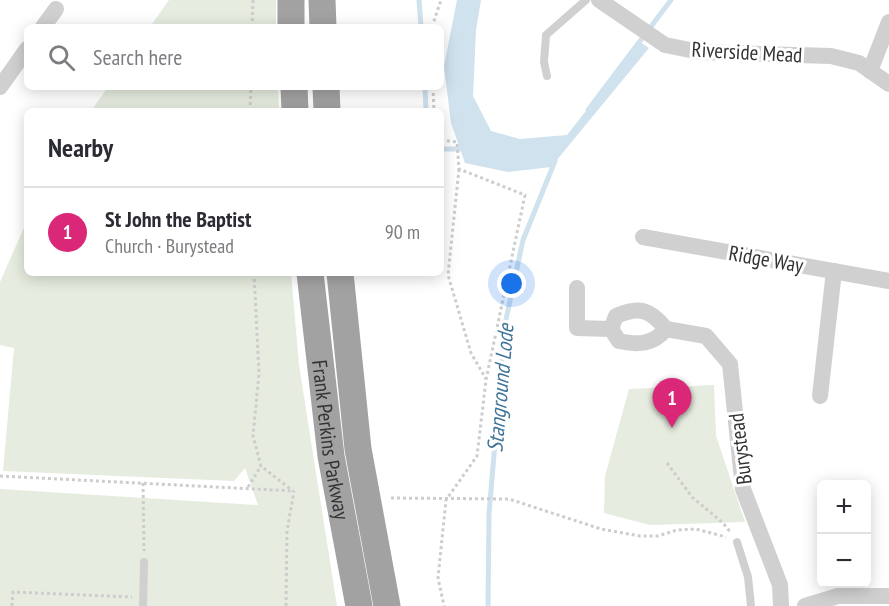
<!DOCTYPE html>
<html lang="en">
<head>
<meta charset="utf-8">
<style>
  :root { --surface:#fff; --page:#f7f7f7; --text:#2b2b33; --muted:#7c7c81; --line:#e1e1e2; --accent:#db2777 }
  body { margin:0; font-family:"PT Sans Narrow",sans-serif; background:var(--page); color:var(--text) }
  .controls { position:absolute; right:18px; bottom:18px; display:grid; overflow:hidden; border-radius:9px; box-shadow:0 3px 15px #0003 }
  .controls button { width:54px; height:54px; display:grid; place-items:center; padding:0; border:0; border-bottom:2px solid var(--line); background:var(--surface); color:var(--text); font:30px sans-serif }
  .you { position:absolute; left:512px; top:284px; width:21px; height:21px; margin:-15px; border:4px solid #fff; border-radius:50%; background:#1a73e8; box-shadow:0 0 0 9px #1a73e833 }
  .badge { display:grid; place-items:center; width:39px; height:39px; border-radius:50%; background:var(--accent); color:#fff; font-size:20px; font-weight:700 }
  .pin { position:absolute; translate:-50% -50px; filter:drop-shadow(0 2px 3px #0008) }
  .pin::after { content:''; position:absolute; top:32px; width:21px; height:18px; background:inherit; clip-path:polygon(0 0,100% 0,50% 100%) }
  .list { margin:0; padding:0; list-style:none }
  h2 { display:flex; justify-content:space-between; align-items:center; height:78px; margin:0; padding:0 24px; font-size:26px }
  h2 small { font-size:20px; font-weight:400; color:var(--muted) }
  .list li { display:grid; grid-template-columns:39px 1fr auto; gap:18px; align-items:center; box-sizing:border-box; height:90px; padding:0 24px; border-top:2px solid var(--line) }
  .list b { display:block; font-size:22px; white-space:nowrap }
  .list p { margin:0; font-size:20px; white-space:nowrap; color:var(--muted) }
  .list em { font-size:20px; font-style:normal; color:var(--muted) }
  .icon { flex:none; width:33px; height:33px; fill:none; stroke:currentColor; stroke-width:2; stroke-linecap:round; stroke-linejoin:round }
  .map { position:relative; flex:none; width:889px; height:606px; overflow:hidden }
  .search { position:absolute; background:var(--surface); box-shadow:0 3px 15px #0003; left:24px; top:24px; width:420px; height:66px; display:flex; align-items:center; gap:15px; box-sizing:border-box; padding:0 21px; border-radius:9px; color:var(--muted); font-size:22px }
  .panel { position:absolute; background:var(--surface); box-shadow:0 3px 15px #0003; left:24px; top:108px; width:420px; height:168px; border-radius:9px }
  .map>svg:first-child { display:block }
  .green { fill:#e6ecdf }
  .water { fill:#cfe2ee }
  .lines { fill:none; stroke-linecap:round; stroke-linejoin:round }
  .stream { stroke:#cfe2ee; stroke-width:5 }
  .path { stroke:#cdcdcd; stroke-width:3; stroke-dasharray:3 3; stroke-linecap:butt }
  .service { stroke:#d0d0d0; stroke-width:8 }
  .minor { stroke:#d0d0d0; stroke-width:16 }
  .trunk { stroke:#a2a2a2; stroke-width:27 }
  .labels { text-anchor:middle; dominant-baseline:central; stroke-width:6; stroke-linejoin:round; paint-order:stroke }
  .street-label { font-size:21px; fill:#333; stroke:#fff }
  .water-label { font-size:22px; font-style:italic; fill:#3f7597; stroke:#fff }
</style>
</head>
<body>
<div class="map">
<svg width="889" height="606" viewBox="0 0 889 606">
  <rect width="100%" height="100%" fill="#fff"/>
  <g class="green">
    <polygon points="169,0 276,0 276,27 150,27"/>
    <polygon points="108,87 278,87 279,111 91,111"/>
    <polygon points="27,221 27,273 291,273 299,365 337,606 0,606 0,489 258,505 245,468 234,481 3,471 14,348 0,345 0,282"/>
    <polygon points="714,385 716,436 745,522 650,525 604,513 605,476 629,389"/>
  </g>
  <polygon class="water" points="457,0 481,0 476,30 473,96 491,131 520,139 567,135 640,42 649,48 551,167 508,172 465,163 451,123 444,66"/>
  <g class="lines">
    <g class="stream">
      <polyline points="419,0 421,27"/>
      <polyline points="425,87 426,111"/>
      <polyline points="588,110 671,0"/>
      <polyline points="441,149 460,149"/>
      <polyline points="488,606 489,514 505,324 523,240 555,161"/>
    </g>
    <g class="path">
      <polyline points="252,27 253,0"/>
      <polyline points="432,27 441,0"/>
      <polyline points="433,87 434,111"/>
      <polyline points="250,111 251,87"/>
      <polyline points="441,140 457,142 459,169 525,195 486,380 477,456 446,500 438,578 444,606"/>
      <polyline points="459,169 448,275 471,353 486,379"/>
      <polyline points="254,273 259,373 253,436 261,466 293,491"/>
      <polyline points="667,463 692,497 723,523 731,533"/>
      <polyline points="0,476 294,491"/>
      <polyline points="143,483 144,551"/>
      <polyline points="248,487 261,466"/>
      <polyline points="391,498 509,499 601,529 640,536 658,536 677,530 696,529 726,537"/>
      <polyline points="12,606 13,592 132,597"/>
      <polyline points="286,606 287,531 294,491"/>
    </g>
    <g class="service">
      <polyline points="547,76 544,62 546,35 586,0"/>
      <polyline points="737,542 748,577 751,606"/>
      <polyline points="143,606 144,562"/>
    </g>
    <g class="minor">
      <polyline points="599,0 665,45 700,52 831,56 859,63 889,84"/>
      <polyline points="43,27 56,9"/>
      <polyline points="870,71 889,22"/>
      <polyline points="0,87 27,49"/>
      <polyline points="643,237 889,281"/>
      <polyline points="577,288 577,328 611,329"/>
      <path d="M 666,329 C 653,345 638,345 619,341 L 611,329 L 616,316 C 639,306 650,309 666,329 L 706,336 L 730,364 L 743,489 L 780,585 L 781,606"/>
      <polyline points="820,396 834,271"/>
      <polyline points="805,606 838,596 889,596"/>
    </g>
    <g class="trunk">
      <polyline points="291,0 291,27"/>
      <polyline points="322,0 323,27"/>
      <polyline points="294,87 295,111"/>
      <polyline points="326,87 327,111"/>
      <path id="s1" d="M 310,273 L 331,456 L 359,606"/>
      <polyline points="340,273 358,449 387,606"/>
    </g>
  </g>
  <g class="labels">
    <g class="street-label">
      <text transform="translate(747 52) rotate(3)">Riverside Mead</text>
      <text transform="translate(766 259) rotate(10)">Ridge Way</text>
      <text stroke="none"><textPath href="#s1" startOffset="168">Frank Perkins Parkway</textPath></text>
      <text transform="translate(740 449) rotate(-97)">Burystead</text>
    </g>
    <g class="water-label">
      <text transform="translate(500 388) rotate(-85)">Stanground Lode</text>
    </g>
  </g>
</svg>
<div class="controls">
<button>+</button>
<button>−</button>
</div>
<div class="you"></div>
<div class="pin badge" style="left:672px;top:428px">1</div>
<div class="search"><svg class="icon" aria-label="search" viewBox="0 0 24 24"><circle cx="10" cy="10" r="6"/><path d="M15 15l6 6"/></svg>Search here</div>
<section class="panel">
<h2>Nearby<small></small></h2>
<ul class="list">
<li><span class="badge">1</span><div><b>St John the Baptist</b><p>Church · Burystead</p></div><em>90 m</em></li>
</ul>
</section>
</div>
</body>
</html>
